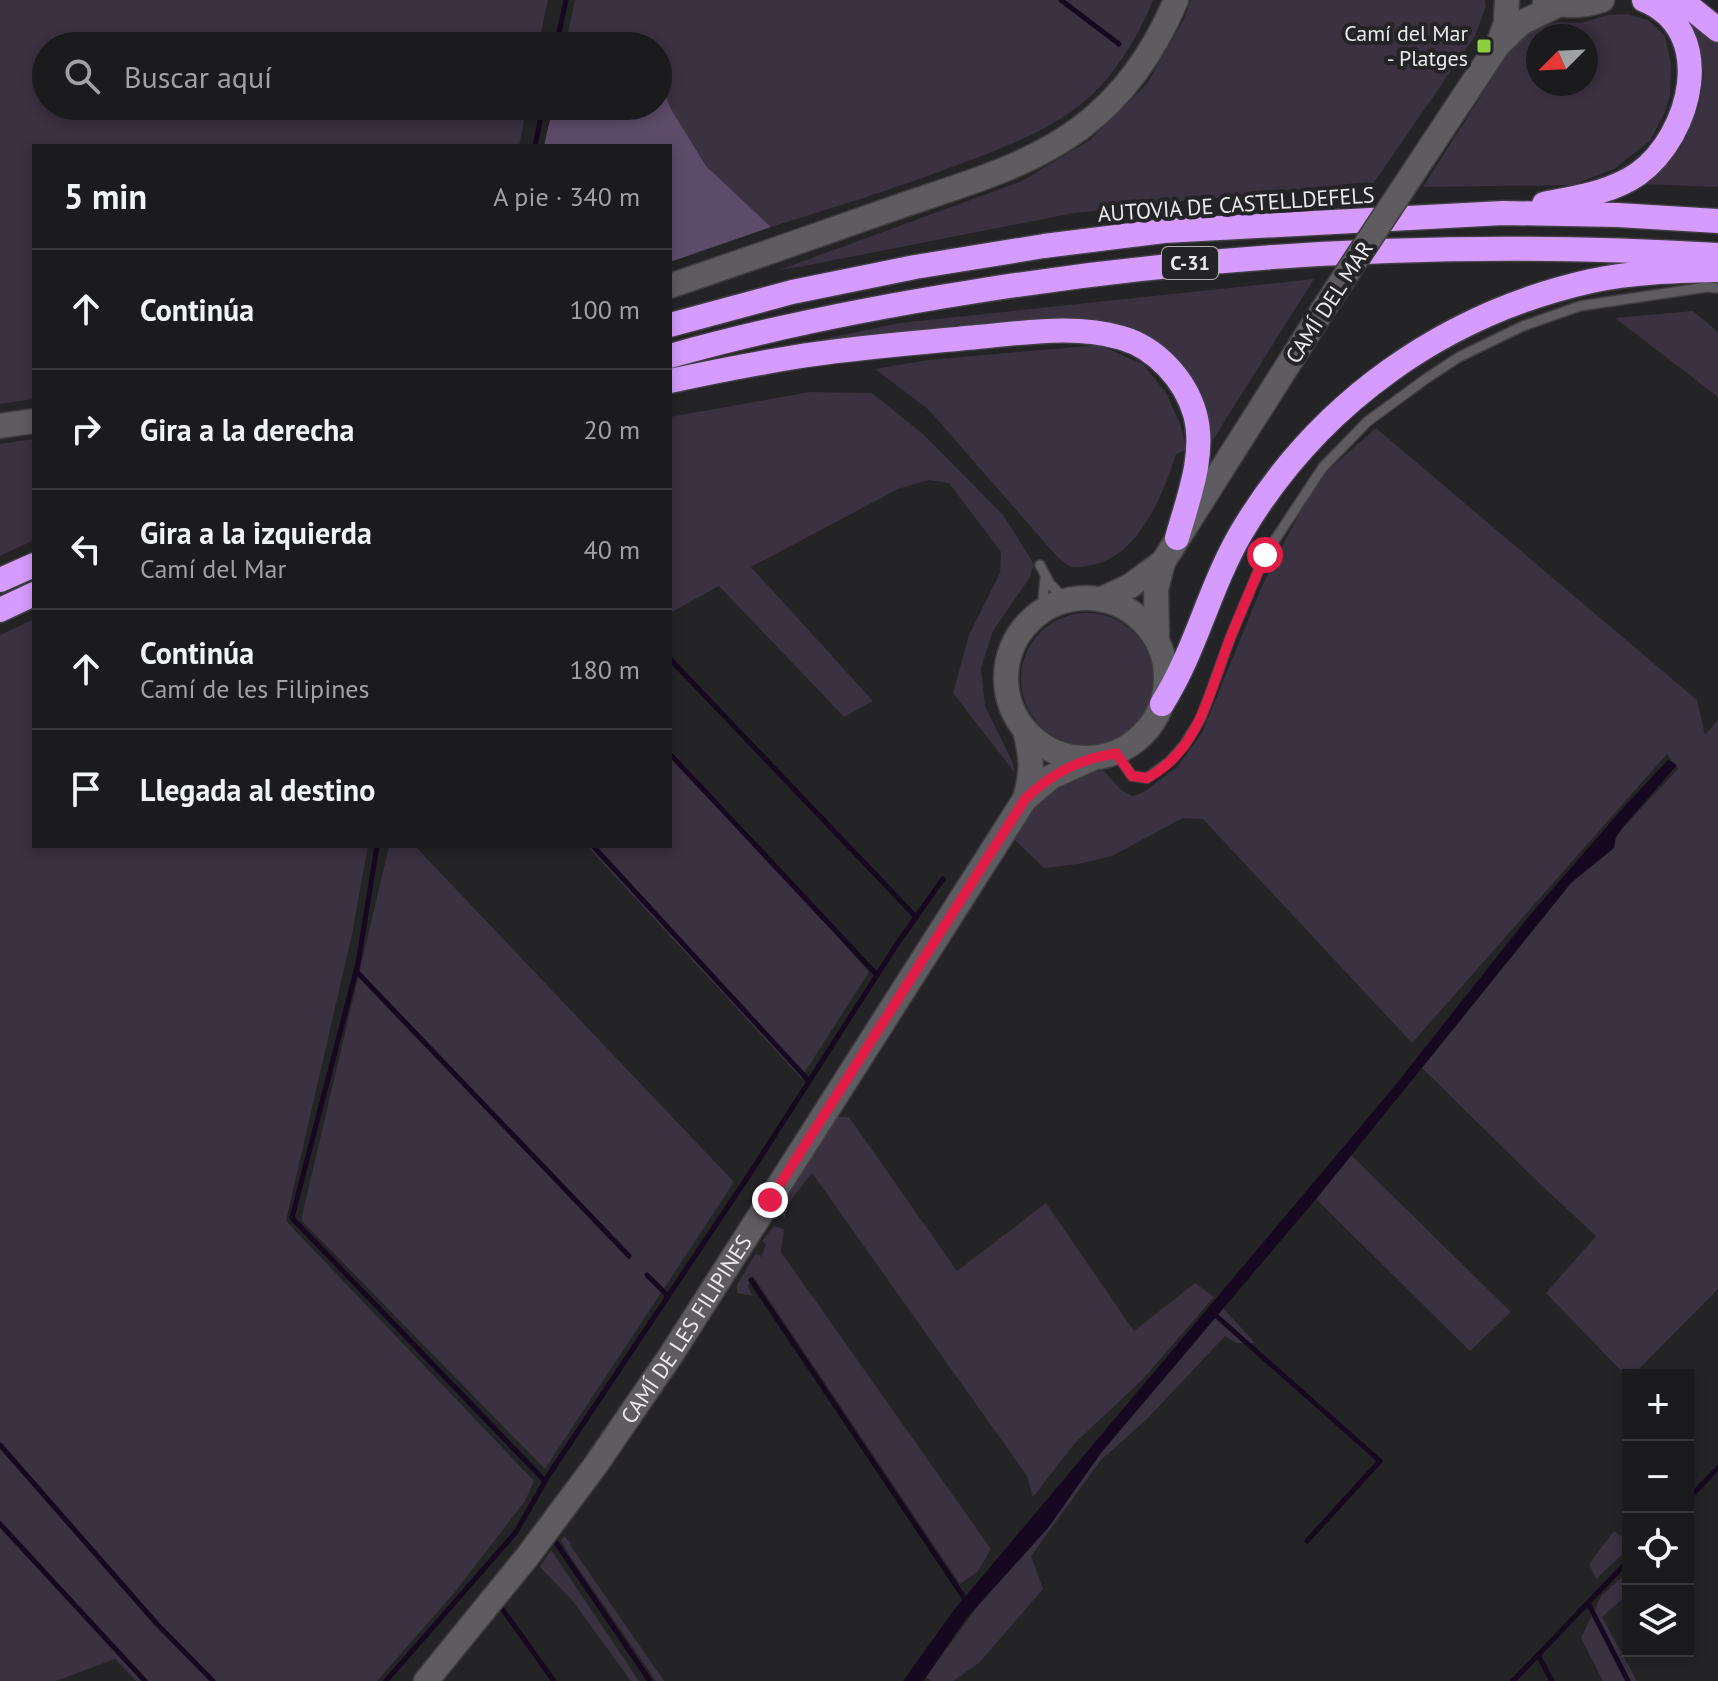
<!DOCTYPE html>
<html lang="es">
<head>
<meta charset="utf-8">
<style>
  :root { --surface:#1b1a1c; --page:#282729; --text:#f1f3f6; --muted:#a0a1a3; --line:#39383b }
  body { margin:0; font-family:"PT Sans",sans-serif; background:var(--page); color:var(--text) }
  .controls { position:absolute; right:24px; bottom:24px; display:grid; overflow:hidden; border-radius:0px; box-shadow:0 4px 12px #0003 }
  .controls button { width:72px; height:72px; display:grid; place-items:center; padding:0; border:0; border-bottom:2px solid var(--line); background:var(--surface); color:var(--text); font:40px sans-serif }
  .compass { position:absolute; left:1526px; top:24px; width:72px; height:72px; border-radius:50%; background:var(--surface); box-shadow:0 4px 12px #0003; rotate:246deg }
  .stop { position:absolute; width:24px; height:24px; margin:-18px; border:6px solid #e11d48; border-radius:50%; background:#fff }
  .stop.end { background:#e11d48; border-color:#fff; box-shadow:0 2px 8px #0008 }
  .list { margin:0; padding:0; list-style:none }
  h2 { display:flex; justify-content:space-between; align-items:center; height:104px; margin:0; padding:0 32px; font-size:34px }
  h2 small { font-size:26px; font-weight:400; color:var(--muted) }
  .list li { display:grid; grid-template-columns:52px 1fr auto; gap:24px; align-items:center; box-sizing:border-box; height:120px; padding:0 32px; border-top:2px solid var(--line) }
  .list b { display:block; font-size:30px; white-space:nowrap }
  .list p { margin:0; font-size:26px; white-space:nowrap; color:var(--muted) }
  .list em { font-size:26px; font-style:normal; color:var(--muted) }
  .icon { flex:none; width:44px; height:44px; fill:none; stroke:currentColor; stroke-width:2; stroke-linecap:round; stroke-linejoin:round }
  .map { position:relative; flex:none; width:1718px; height:1681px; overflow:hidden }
  .search { position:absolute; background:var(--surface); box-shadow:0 4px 12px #0003; left:32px; top:32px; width:640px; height:88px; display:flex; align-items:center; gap:20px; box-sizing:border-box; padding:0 28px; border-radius:44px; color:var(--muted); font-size:30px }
  .panel { position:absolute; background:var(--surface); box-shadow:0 4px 12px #0003; left:32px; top:144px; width:640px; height:704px; border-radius:0px }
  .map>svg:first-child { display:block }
  .green { fill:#3a3141; fill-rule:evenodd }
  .forest { fill:#5d4c69 }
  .water { fill:#16081f }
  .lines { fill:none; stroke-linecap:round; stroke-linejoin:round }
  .stream { stroke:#16081f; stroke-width:5 }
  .lane-casing { stroke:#3f3d40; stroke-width:12 }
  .secondary-casing { stroke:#3f3d40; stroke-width:27 }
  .highway-casing { stroke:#3f3d40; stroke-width:27 }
  .lane { stroke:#5e5c60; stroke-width:9 }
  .secondary { stroke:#5e5c60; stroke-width:24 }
  .highway { stroke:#d59bfe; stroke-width:24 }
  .secondary-bridge-casing { stroke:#3f3d40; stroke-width:27; stroke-linecap:butt }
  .secondary-bridge { stroke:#5e5c60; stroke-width:24 }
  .route { stroke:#e11d48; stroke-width:10 }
  .poi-dot { fill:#8fcd42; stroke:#242325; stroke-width:3 }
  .labels { text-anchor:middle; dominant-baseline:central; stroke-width:8; stroke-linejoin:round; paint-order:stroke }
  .shield { fill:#242325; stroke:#afaeb0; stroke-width:2 }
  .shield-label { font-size:20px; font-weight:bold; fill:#ebeaec }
  .poi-label { font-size:22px; fill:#ebeaec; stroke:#242325; text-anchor:end }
  .street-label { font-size:22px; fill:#ebeaec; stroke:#242325 }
</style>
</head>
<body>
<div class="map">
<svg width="1718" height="1681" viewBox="0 0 1718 1681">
  <rect width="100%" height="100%" fill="#242325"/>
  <g class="green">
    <polygon points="0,0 548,0 538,46 46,46 46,106 527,106 519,146 34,146 34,399 0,404"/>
    <path d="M 575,0 L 1153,0 C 1141,31 1122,63 1099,88 C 1060,129 996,151 944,170 C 887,191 829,209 771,227 L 706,166 L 671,109 L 658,76 L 658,46 L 565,46 Z"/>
    <polygon points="1191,0 1485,0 1486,6 1475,36 1373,184 1367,182 1074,213 804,266 779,270 1022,181 1090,140 1146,85 1183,21"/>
    <path d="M 1627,14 L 1648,20 L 1665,36 L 1671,64 L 1670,96 L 1664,114 L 1650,141 L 1614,169 L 1572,185 L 1423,187 L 1514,44 L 1538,27 L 1559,22 L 1581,23 L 1608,15 ZM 1538,36 L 1586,36 L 1586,84 L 1538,84 Z"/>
    <polygon points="1687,18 1718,44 1718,187 1641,184 1681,147 1700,104 1704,73 1698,42"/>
    <polygon points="1314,279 1211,443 1203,406 1149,338 725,360 899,323"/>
    <polygon points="1693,311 1718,332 1718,397 1615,318"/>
    <path d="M 1099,345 L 1143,364 L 1166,393 L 1181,426 L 1186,450 L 1176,454 C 1164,493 1138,558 1091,565 C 1085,566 1078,568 1072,567 C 1065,565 1058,557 1053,552 L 929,410 L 875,369 L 928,360 Z"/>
    <polygon points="810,392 872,393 923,434 1004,516 1034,564 1030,577 993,631 981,668 985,706 1012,761 1015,773 953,693 969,635 1000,573 1001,552 949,483 929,480 898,489 751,567 873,701 844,717 719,586 670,613 670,417"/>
    <path d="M 1376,428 L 1697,700 L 1705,735 L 1718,720 L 1718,1289 L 1633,1375 L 1628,1375 L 1628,1378 L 1546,1293 L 1596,1236 L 1538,1182 L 1422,1068 L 1571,883 L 1678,769 L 1667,754 L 1412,1043 L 1203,819 L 1183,818 L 1112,856 L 1078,864 L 1044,868 L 1014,839 C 1022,827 1034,804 1043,794 C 1054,784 1089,770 1104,771 L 1121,790 L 1133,796 L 1144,792 L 1177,767 L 1202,733 L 1262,586 L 1299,514 L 1325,473 Z"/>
    <polygon points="34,439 34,540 0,556 0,444"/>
    <circle cx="1087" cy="679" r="66"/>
    <polygon points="34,619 34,846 368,846 352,934 286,1221 534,1481 525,1501 454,1593 377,1681 136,1681 115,1659 56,1681 0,1681 0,635"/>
    <polygon points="670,749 869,972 801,1078 587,846 670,846"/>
    <polygon points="389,846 415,846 734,1182 545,1469 301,1220"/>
    <polygon points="837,1117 849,1117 957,1271 1046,1203 1134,1331 1195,1283 1214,1297 1143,1379 1075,1443 1033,1497 1027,1476 812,1173 787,1205 785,1218 777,1211"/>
    <polygon points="1351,1155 1511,1312 1470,1351 1316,1199"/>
    <polygon points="774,1226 784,1229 781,1252 991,1549 978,1571 960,1584 753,1276 748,1287 753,1296 737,1293 737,1285 756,1253 761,1257 766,1244 762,1241"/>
    <polygon points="1222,1307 1255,1343 1236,1343 1225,1336 1147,1419 1101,1460 1031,1556 1043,1589 979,1663 953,1681 931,1681 926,1677 1028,1537"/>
    <polygon points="1614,1531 1628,1541 1628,1549 1596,1579 1589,1564"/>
    <polygon points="564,1536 571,1543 570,1545 664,1681 656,1681 570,1556 561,1541"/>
    <polygon points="551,1550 639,1681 631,1681 572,1600 540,1567"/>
    <polygon points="1628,1572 1628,1594 1602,1617 1637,1681 1603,1681 1581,1638 1601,1596"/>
  </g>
  <polygon class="forest" points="658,76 671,109 706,166 771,227 670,262 670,146 544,146 553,106 658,106"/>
  <polygon class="water" points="1668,760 1677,765 1623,827 1616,837 1614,848 1571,883 1316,1199 1101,1453 1048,1528 965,1620 926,1677 923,1681 903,1681 954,1610 1393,1088 1530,915 1622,809"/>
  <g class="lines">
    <g class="stream">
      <polyline points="1061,0 1119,44"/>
      <polyline points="556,46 566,0"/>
      <polyline points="535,146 543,106"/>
      <polyline points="670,659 916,917"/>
      <polyline points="670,754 877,975"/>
      <polyline points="377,846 358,963 292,1218 545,1481"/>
      <polyline points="593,846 809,1081"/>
      <polyline points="356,971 629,1256"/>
      <polyline points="647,1275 668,1296"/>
      <polyline points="751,1280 967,1602"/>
      <polyline points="1213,1313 1380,1461 1307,1541"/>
      <polyline points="0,1445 157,1624 213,1681"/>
      <polyline points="1688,1499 1718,1468"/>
      <polyline points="0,1524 145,1681"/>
      <polyline points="557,1544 650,1681"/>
      <polyline points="1588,1603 1628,1681"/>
      <polyline points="503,1610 554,1681"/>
      <polyline points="1538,1655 1552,1681"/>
      <polyline points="386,1681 516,1532 548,1476 751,1172 897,944 943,879"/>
      <polyline points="1513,1681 1628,1561"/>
    </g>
    <g class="lane-casing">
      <g id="lane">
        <polyline points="1040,565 1050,584 1066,600"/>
        <polyline points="1042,610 1045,578"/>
        <polyline points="1116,753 1132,776 1147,778 1170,761 1185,744 1201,718 1231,636 1265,555 1323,467 1368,421 1427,378 1459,357 1523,326 1580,306 1707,287 1718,288"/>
      </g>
    </g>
    <g class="secondary-casing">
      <g id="secondary">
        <path d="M 1545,2 C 1564,7 1584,6 1602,0"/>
        <polyline points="1499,42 1506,23 1507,0"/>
        <polyline points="1423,158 1498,45 1521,23 1558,5"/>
        <path d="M 670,286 C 749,259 827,232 906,204 C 966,184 1032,165 1083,126 C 1126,93 1155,50 1176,0"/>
        <polyline points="0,426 34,421"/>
        <circle cx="1086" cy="678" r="80"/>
        <polyline points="1102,599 1130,586 1163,562"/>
        <polyline points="1157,638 1156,589 1163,562 1326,305"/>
        <path d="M 1025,730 C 1032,759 1033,770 1025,799"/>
        <path id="s1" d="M 426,1681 L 527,1557 L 595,1466 L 671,1355 L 1025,799 L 1051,777 L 1091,759"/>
      </g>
    </g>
    <g class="highway-casing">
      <g id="highway">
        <polyline points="1681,0 1718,30"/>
        <path d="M 1544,204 C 1577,197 1610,193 1638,174 C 1692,135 1718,30 1644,0"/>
        <polyline points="670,325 792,292 915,267 1044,246 1164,231 1503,213 1618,215 1718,221"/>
        <path d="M 670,356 C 769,328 870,308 971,292 C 1218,252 1468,240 1718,255"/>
        <path d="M 670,381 C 712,372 753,364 795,357 C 855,347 917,343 977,337 C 1024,333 1075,324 1122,338 C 1156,348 1185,379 1195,414 C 1206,454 1188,499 1177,538"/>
        <polyline points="0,580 34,565"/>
        <polyline points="0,610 34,594"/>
        <path d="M 1162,704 C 1196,650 1209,588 1241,533 C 1318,403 1444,314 1591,281 C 1632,272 1676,271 1718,270"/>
      </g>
    </g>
    <use href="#lane" class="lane"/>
    <use href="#secondary" class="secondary"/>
    <use href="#highway" class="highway"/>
    <g class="secondary-bridge-casing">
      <polyline id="secondary-bridge" points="1326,305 1423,158"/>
    </g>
    <use href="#secondary-bridge" class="secondary-bridge"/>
  </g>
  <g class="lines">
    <path class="route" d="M 770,1200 L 1025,799 C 1044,781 1066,766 1091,759 C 1099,756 1107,756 1116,753 L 1132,776 L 1147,778 C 1200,751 1211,686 1231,636 C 1242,609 1254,582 1265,555"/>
  </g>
  <rect class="poi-dot" x="1476" y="38" width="16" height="16" rx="4"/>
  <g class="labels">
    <rect class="shield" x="1162" y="247" width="56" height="32" rx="6"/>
    <g class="shield-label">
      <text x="1190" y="263">C-31</text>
    </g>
    <g class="poi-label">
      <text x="1468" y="33">Camí del Mar<tspan x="1468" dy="25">- Platges</tspan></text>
    </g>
    <g class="street-label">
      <text transform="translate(1236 204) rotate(-4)">AUTOVIA DE CASTELLDEFELS</text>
      <text transform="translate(1329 302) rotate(-57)">CAMÍ DEL MAR</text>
      <text stroke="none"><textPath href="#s1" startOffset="438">CAMÍ DE LES FILIPINES</textPath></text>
    </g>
  </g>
</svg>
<div class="controls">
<button>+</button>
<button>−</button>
<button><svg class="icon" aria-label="locate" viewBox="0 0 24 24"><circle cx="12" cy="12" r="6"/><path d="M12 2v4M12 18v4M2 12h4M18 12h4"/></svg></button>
<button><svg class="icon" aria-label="layers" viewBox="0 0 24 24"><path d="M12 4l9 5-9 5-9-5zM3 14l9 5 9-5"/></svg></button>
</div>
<svg class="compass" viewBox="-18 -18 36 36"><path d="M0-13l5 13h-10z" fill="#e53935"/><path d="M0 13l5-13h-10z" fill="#a0a1a3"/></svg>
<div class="stop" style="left:1265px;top:555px"></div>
<div class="stop end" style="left:770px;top:1200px"></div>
<div class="search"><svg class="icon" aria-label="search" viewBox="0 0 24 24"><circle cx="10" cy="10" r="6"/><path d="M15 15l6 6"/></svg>Buscar aquí</div>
<section class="panel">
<h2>5 min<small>A pie · 340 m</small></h2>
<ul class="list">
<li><svg class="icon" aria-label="ahead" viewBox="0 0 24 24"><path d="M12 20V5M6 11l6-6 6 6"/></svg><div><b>Continúa</b></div><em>100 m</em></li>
<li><svg class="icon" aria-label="right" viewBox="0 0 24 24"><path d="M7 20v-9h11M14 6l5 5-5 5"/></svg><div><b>Gira a la derecha</b></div><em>20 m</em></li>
<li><svg class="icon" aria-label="left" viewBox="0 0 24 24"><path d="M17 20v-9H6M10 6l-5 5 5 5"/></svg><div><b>Gira a la izquierda</b><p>Camí del Mar</p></div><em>40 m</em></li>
<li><svg class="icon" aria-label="ahead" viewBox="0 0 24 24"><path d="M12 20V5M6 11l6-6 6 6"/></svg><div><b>Continúa</b><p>Camí de les Filipines</p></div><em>180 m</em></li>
<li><svg class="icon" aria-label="arrive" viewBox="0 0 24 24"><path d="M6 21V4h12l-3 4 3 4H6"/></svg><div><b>Llegada al destino</b></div></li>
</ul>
</section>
</div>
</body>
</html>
